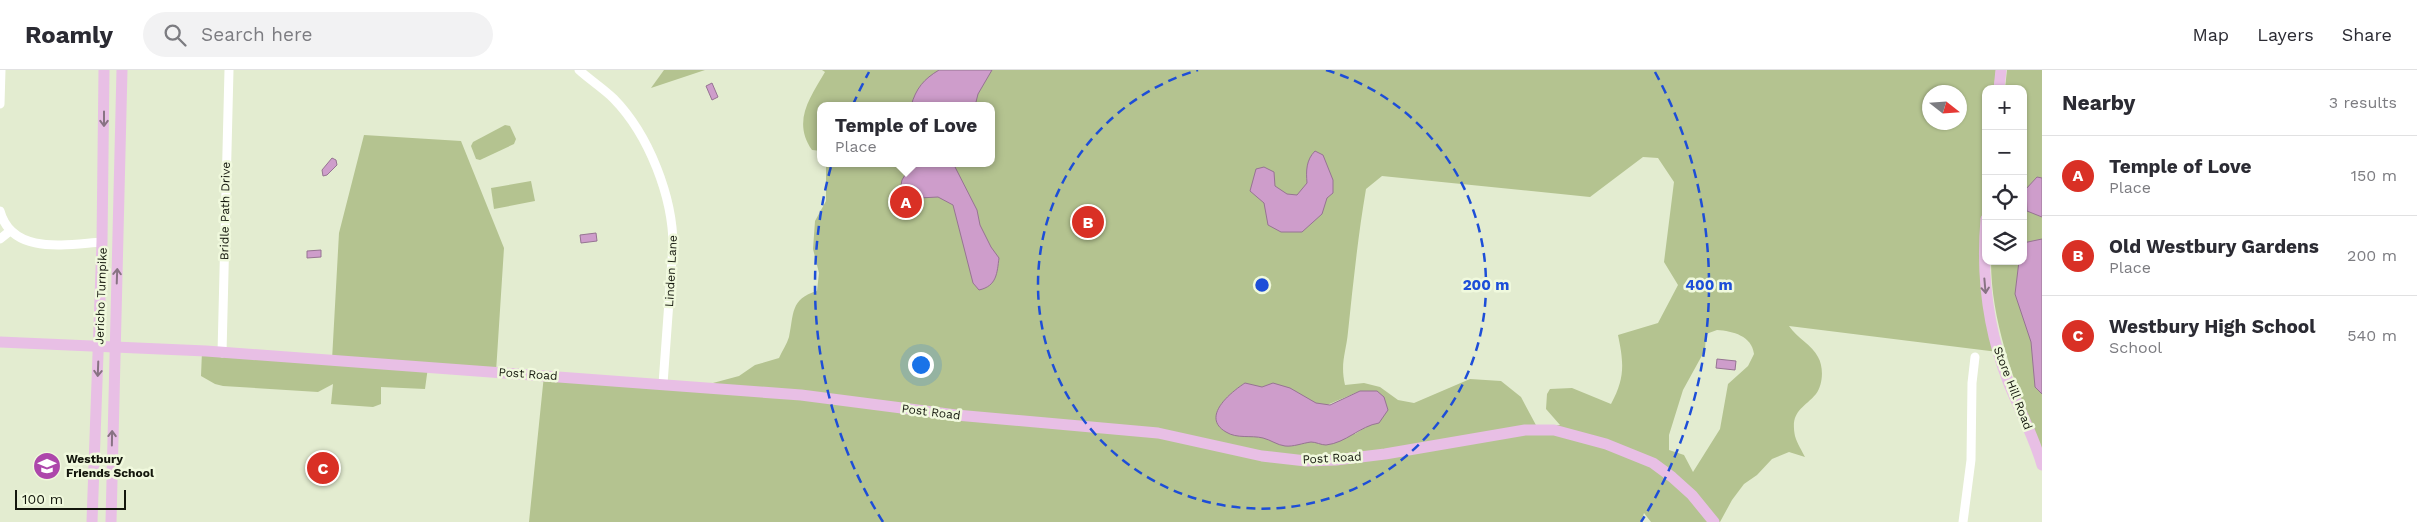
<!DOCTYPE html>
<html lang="en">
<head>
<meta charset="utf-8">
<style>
  :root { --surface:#fff; --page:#f2f2f3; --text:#2b2b33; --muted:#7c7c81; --line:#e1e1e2; --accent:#d93025 }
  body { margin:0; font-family:"Work Sans",sans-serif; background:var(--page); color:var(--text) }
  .controls { position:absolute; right:15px; top:15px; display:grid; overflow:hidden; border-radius:10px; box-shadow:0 1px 4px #0004 }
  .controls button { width:45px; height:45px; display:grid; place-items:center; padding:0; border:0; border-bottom:1px solid var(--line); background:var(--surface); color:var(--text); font:25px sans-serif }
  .compass { position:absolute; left:1922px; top:15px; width:45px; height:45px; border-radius:50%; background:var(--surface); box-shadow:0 1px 4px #0004; rotate:107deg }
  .scale { position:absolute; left:15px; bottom:12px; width:111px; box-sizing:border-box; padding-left:5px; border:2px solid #13160c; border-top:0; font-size:14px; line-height:18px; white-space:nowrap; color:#13160c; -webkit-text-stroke:4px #f0f9dd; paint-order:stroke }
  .you { position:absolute; left:920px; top:294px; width:18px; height:18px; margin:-12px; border:4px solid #fff; border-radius:50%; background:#1a73e8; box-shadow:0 0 0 8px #1a73e833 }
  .badge { display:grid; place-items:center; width:32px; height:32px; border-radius:50%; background:var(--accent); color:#fff; font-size:16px; font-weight:700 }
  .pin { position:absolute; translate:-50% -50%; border:2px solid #fff; box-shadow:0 1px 5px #0006 }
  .popup { position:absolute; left:817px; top:32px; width:178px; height:65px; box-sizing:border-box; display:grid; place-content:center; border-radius:10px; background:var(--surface); filter:drop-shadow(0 1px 4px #0005); font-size:16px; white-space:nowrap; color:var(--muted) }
  .popup b { font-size:19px; color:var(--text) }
  .popup::after { content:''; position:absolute; left:50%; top:100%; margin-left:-10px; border:10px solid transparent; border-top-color:var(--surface) }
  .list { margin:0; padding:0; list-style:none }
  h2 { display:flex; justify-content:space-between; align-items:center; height:65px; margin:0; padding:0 20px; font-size:21px }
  h2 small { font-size:16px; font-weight:400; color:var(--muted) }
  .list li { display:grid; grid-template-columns:32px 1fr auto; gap:15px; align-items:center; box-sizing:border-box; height:80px; padding:0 20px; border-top:1px solid var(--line) }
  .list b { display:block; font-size:19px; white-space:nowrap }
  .list p { margin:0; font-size:16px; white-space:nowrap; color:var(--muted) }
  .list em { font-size:16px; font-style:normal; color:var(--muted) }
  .icon { flex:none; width:28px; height:28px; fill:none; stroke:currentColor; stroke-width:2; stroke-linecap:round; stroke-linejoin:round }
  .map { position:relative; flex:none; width:2042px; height:452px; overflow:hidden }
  header { display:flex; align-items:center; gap:30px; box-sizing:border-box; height:70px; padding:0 25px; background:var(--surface); border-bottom:1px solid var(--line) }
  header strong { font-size:24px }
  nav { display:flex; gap:28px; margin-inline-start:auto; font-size:18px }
  .search { width:350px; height:45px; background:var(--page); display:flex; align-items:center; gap:12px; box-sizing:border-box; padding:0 18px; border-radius:28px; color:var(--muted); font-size:19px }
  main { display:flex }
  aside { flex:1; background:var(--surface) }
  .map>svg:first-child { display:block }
  .green { fill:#b4c390; fill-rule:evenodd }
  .water { fill:#ce9dcb; stroke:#967492 }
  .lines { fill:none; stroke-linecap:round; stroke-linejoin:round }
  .minor { stroke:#fff; stroke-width:9 }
  .major { stroke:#e8bfe5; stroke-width:11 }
  .oneway { stroke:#887383 }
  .ring { fill:none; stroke:#1d4ed8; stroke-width:2.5; stroke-dasharray:9 6 }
  .labels { text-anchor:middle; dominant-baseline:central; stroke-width:5; stroke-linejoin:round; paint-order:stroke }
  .street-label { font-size:12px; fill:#13160c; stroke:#f0f9dd }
  .poi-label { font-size:12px; font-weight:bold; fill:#13160c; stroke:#f0f9dd; text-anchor:start }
  .centre { fill:#1d4ed8; stroke:#f0f9dd; stroke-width:2.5 }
  .ring-label { font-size:15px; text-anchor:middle; font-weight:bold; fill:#1d4ed8; stroke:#f0f9dd; stroke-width:5; stroke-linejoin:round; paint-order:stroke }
</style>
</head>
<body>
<header>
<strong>Roamly</strong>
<div class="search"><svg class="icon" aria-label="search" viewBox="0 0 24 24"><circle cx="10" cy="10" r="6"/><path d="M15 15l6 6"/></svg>Search here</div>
<nav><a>Map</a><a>Layers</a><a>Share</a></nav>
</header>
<main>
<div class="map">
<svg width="2042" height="452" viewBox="0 0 2042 452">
  <rect width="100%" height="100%" fill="#e3ecd0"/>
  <g class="green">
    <polygon points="664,0 705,0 651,18"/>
    <path d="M 822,0 L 1996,0 L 1994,19 L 1986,19 L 1986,96 L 1983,121 L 1986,122 L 1984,165 L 1998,282 L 1789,256 C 1797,268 1812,275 1818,287 C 1824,297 1823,315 1816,324 C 1803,339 1790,341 1795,366 C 1797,373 1802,381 1805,387 L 1789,382 L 1772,389 L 1757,405 L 1744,414 L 1732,430 L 1720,452 L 1651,452 L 1644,443 L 1641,452 L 529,452 L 544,305 L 698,317 L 739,306 L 755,295 L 779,288 C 782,281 787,274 789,267 C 794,244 790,229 817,221 L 819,203 L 813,179 L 815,151 L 826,131 L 826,93 L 991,93 L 991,36 L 821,36 L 821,81 L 812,80 C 792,51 810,28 825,2 ZM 1930,22 L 1960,22 L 1960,52 L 1930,52 ZM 1643,87 L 1658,88 L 1674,112 L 1664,192 L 1678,215 L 1658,253 L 1618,265 C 1624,294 1625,308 1611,334 L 1572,318 L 1550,319 L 1547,324 L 1546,339 L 1560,355 L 1537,357 L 1521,327 L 1501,311 L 1470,309 L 1414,333 L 1398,330 L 1380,317 L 1364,313 L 1345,315 C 1340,293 1346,283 1348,262 C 1353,214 1358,166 1366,119 L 1382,106 L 1590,127 ZM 1717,260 C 1733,261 1752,266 1754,284 L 1748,296 L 1728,314 L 1720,359 L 1693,402 L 1684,385 L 1669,380 L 1669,365 L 1683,320 L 1705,280 L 1706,264 ZM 1360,321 L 1377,321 L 1379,353 L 1369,355 L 1355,364 L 1327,335 Z"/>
    <path d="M 2007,0 L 2042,0 L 2042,383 C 2019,322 1991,258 1991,191 L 2023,191 L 2023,19 L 2005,19 Z"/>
    <polygon points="505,55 510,56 516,69 514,74 480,90 476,89 471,76 473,72"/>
    <polygon points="364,65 461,71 504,178 496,302 428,297 425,319 381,317 381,334 373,337 331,334 333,314 318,322 223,316 215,314 201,306 202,281 332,290 339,163"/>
    <polygon points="531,111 535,131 494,139 491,118"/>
  </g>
  <g class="water">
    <path d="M 939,0 L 992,0 L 978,24 L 975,36 L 911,36 C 916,18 924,9 939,0 Z"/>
    <polygon points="712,13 718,27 712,30 706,16"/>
    <path d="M 1315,81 L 1323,85 L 1333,110 L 1333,123 L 1327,128 L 1322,144 L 1302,162 L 1281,162 L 1268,155 L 1264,133 L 1250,121 L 1256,99 L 1264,97 L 1274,102 L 1275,116 L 1287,124 L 1297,125 L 1307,113 C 1306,101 1306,90 1315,81 Z"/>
    <polygon points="332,88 336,90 337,95 327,105 323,106 322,100"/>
    <path d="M 912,93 L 953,93 L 977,140 L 980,155 L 991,177 L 999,188 C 997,203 997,216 979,220 L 973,213 L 953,135 L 938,127 L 919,128 L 905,120 L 901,115 L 902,110 Z"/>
    <polygon points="2037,107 2042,108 2042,147 2027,141 2026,119"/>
    <polygon points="596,163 597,171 581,173 580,165"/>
    <polygon points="2042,169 2042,324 2035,317 2031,272 2015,224 2019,191 2023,191 2023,173"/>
    <polygon points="321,180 321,187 307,188 307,181"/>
    <polygon points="1717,289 1736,291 1735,300 1716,298"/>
    <path d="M 1245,313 L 1262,317 L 1273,313 L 1290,318 L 1316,333 L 1330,335 L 1360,321 L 1377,321 L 1384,327 L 1388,340 L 1379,353 C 1360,356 1346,373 1326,375 C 1321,375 1316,372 1311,372 C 1303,373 1293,377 1285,376 C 1277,375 1271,370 1263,368 C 1251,365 1237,369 1226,362 C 1200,347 1231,322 1245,313 Z"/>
  </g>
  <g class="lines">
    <g class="minor">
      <path d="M 579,0 C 590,10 604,19 614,29 C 649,65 673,127 673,176 L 663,314"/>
      <polyline points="0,34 1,0"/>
      <path d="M 0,141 C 12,186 68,174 102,172"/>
      <polyline points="0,169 10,161"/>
      <polyline points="222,283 229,0"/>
      <polyline points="1963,452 1971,390 1972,313 1975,287"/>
    </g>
    <g class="major">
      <polyline points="1999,19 2001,0"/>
      <path d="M 1986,149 C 1981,206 1988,261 2009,314 C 2020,341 2034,367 2042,395"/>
      <polyline points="0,272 206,281 801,325 956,345 1158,363 1262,386 1306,391 1336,390 1385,384 1525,360 1554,360 1606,374 1653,393 1672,407 1692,425 1714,452"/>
      <polyline points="92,452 102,172 104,0"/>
      <polyline points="111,452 122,0"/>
    </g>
  </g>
  <defs><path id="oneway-shaft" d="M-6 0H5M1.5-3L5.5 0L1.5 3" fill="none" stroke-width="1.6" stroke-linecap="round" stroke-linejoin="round" transform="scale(1.25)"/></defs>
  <g class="oneway">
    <use href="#oneway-shaft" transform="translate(104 49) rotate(90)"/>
    <use href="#oneway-shaft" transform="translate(117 206) rotate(-88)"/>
    <use href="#oneway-shaft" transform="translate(1985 216) rotate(85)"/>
    <use href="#oneway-shaft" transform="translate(98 299) rotate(92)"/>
    <use href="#oneway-shaft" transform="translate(112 368) rotate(-89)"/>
  </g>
  <g class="ring">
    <path d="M1326 0A224 224 0 1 1 1198 0"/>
    <path d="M883 452A447 447 0 0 1 869 2M1655 2A447 447 0 0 1 1641 452"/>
  </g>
  <defs>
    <g id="school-disc" transform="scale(1.4375)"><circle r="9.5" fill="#ad47ab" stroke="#f0f9dd"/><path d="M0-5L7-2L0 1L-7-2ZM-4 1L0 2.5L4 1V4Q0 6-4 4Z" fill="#fff"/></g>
  </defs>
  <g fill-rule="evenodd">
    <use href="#school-disc" x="47" y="396"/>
  </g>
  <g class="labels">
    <g class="street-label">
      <text transform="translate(225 141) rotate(-89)">Bridle Path Drive</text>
      <text transform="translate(671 201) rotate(-87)">Linden Lane</text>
      <text transform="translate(101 226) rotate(-88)">Jericho Turnpike</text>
      <text transform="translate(528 304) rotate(4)">Post Road</text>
      <text transform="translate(2013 318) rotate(69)">Store Hill Road</text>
      <text transform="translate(931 342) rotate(7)">Post Road</text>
      <text transform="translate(1332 388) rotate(-3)">Post Road</text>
    </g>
    <g class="poi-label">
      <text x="66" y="389">Westbury<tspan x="66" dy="14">Friends School</tspan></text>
    </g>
  </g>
  <circle cx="1262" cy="215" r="8" class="centre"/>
  <g class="ring-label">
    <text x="1486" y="220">200 m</text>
    <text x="1709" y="220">400 m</text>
  </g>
</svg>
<div class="controls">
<button>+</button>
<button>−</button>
<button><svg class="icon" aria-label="locate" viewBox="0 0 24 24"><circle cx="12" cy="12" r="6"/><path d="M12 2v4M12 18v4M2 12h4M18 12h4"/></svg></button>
<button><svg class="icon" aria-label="layers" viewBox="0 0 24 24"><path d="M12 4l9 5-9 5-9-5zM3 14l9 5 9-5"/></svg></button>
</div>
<svg class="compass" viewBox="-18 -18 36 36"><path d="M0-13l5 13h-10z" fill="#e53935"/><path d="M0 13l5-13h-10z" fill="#7c7c81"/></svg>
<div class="scale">100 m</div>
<div class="you"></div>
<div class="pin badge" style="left:906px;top:132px">A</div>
<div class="popup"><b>Temple of Love</b>Place</div>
<div class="pin badge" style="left:1088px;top:152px">B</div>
<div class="pin badge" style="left:323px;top:398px">C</div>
</div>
<aside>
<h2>Nearby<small>3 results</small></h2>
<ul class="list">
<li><span class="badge">A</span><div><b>Temple of Love</b><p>Place</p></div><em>150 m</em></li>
<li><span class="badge">B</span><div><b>Old Westbury Gardens</b><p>Place</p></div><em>200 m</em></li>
<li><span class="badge">C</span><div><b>Westbury High School</b><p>School</p></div><em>540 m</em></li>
</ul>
</aside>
</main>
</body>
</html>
